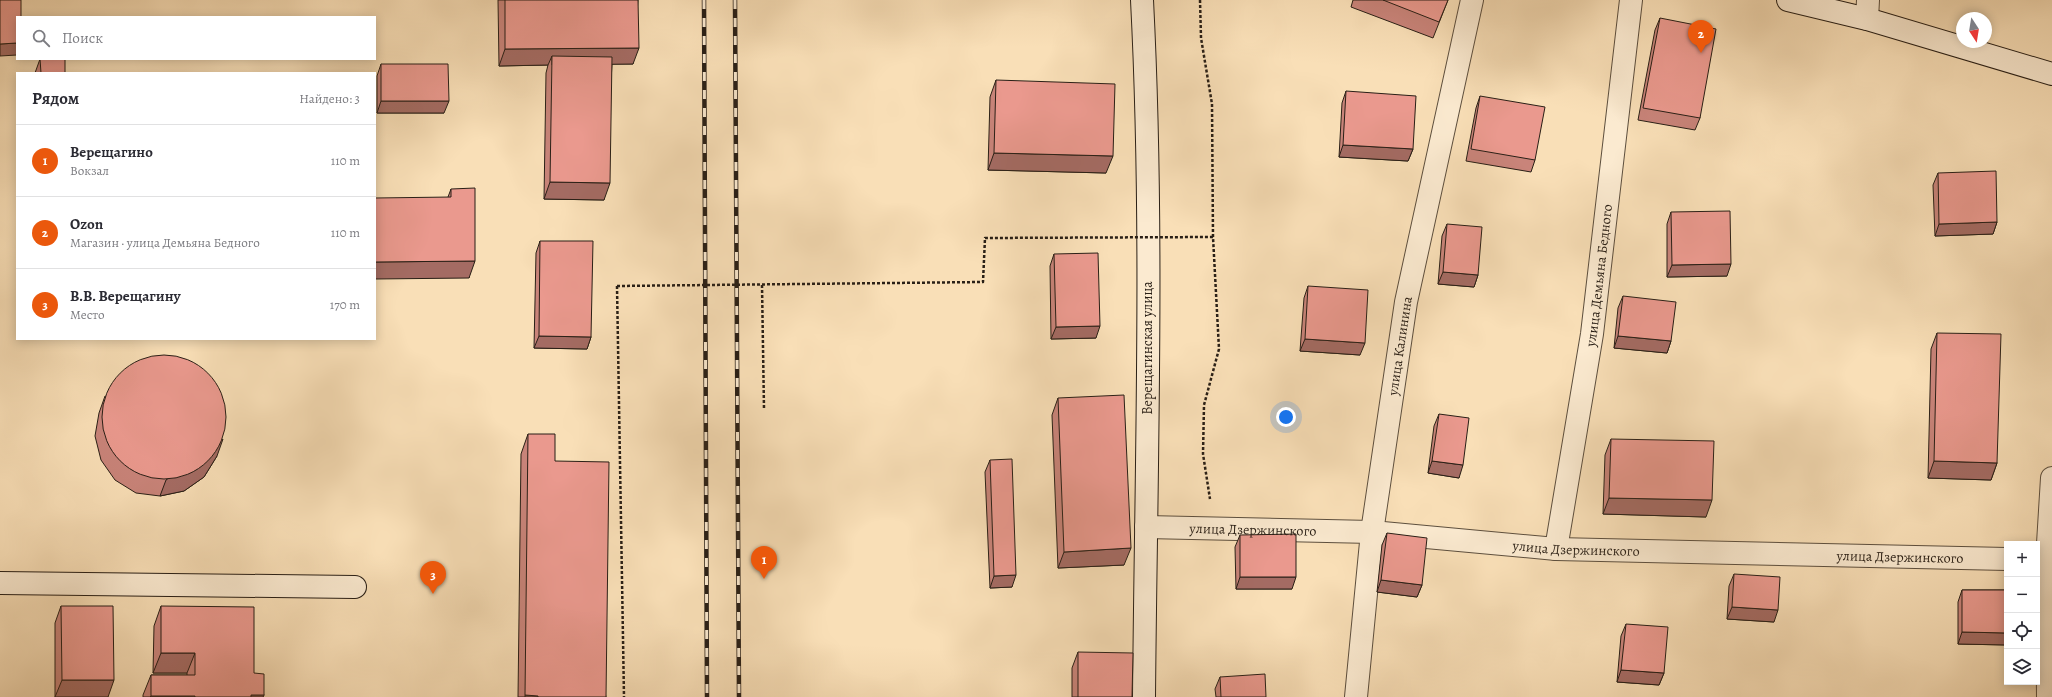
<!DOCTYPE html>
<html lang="ru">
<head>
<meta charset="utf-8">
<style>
  :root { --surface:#fff; --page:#f7f7f7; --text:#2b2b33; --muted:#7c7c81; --line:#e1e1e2; --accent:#ea580c }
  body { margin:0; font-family:Alegreya,serif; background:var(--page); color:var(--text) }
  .controls { position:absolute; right:12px; bottom:12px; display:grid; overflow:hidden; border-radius:0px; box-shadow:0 2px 10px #0003 }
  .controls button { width:36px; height:36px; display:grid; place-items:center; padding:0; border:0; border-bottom:1px solid var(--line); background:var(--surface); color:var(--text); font:20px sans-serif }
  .compass { position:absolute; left:1956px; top:12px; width:36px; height:36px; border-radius:50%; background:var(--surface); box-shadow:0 2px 10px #0003; rotate:168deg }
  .you { position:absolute; left:1286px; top:417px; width:14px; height:14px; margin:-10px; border:3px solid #fff; border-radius:50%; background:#1a73e8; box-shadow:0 0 0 6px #1a73e833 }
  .badge { display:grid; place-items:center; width:26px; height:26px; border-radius:50%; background:var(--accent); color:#fff; font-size:13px; font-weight:700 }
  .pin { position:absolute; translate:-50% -33px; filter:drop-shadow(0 1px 2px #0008) }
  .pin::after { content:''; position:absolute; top:21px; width:14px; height:12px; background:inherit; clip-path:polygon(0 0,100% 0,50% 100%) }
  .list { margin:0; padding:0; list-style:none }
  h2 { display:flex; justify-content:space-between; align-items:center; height:52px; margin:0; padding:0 16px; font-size:17px }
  h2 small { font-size:13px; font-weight:400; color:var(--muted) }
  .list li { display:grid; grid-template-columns:26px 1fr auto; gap:12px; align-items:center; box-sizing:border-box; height:72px; padding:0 16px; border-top:1px solid var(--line) }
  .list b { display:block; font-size:15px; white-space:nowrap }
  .list p { margin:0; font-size:13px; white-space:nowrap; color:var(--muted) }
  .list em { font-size:13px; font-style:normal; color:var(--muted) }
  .icon { flex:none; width:22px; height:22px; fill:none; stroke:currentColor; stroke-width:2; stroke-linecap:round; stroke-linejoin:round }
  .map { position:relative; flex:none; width:2052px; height:697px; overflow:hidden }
  .search { position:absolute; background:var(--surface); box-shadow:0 2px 10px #0003; left:16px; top:16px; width:360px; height:44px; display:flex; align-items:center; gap:10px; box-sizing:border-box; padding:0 14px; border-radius:0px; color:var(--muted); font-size:15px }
  .panel { position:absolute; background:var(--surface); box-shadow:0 2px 10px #0003; left:16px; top:72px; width:360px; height:268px; border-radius:0px }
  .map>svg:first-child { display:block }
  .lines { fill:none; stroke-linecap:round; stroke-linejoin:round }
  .street-casing { stroke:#5d4f3e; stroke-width:24 }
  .secondary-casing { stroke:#291f16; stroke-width:24 }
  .path { stroke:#291f16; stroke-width:2.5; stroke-dasharray:3 2; stroke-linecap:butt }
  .street { stroke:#fbead0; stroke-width:22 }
  .secondary { stroke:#fbead0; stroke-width:22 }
  .rail-casing { stroke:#291f16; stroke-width:4.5 }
  .rail { stroke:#fbead0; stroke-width:3; stroke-dasharray:9; stroke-linecap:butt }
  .path-bridge { stroke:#291f16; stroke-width:2.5; stroke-dasharray:3 2; stroke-linecap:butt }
  .wall { fill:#c9847a; stroke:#291f16 }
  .shaded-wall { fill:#a46b63; stroke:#291f16 }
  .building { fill:#ea998e; stroke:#291f16 }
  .labels { text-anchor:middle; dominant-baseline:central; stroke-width:3; stroke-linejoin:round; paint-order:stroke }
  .street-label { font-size:14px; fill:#291f16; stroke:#fbead0 }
</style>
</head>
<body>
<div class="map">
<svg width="2052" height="697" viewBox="0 0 2052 697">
  <rect width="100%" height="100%" fill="#f9dfb7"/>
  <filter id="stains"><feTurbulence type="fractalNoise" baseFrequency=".005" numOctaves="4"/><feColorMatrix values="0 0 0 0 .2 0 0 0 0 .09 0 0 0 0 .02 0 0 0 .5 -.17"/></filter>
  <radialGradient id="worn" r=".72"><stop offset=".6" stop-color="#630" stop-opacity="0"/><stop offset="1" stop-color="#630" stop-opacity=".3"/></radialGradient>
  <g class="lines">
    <g class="street-casing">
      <g id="street">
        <polyline points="1867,19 1868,0"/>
        <path id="s1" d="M 1146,527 L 1372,532 L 1556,549 L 2007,559"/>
        <path id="s2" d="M 1556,549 L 1592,334 L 1631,0"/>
        <path id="s3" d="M 1356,697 L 1372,532 L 1406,302 L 1472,0"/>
        <polyline points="2048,697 2047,560 2052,478"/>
      </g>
    </g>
    <g class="secondary-casing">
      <g id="secondary">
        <path d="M 1142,0 C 1154,232 1146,465 1144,697"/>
        <polyline points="1788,0 1867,19 2052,74"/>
        <polyline points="0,583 355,587"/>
      </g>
    </g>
    <g class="path">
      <polyline points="1200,0 1201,38 1212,104 1213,237 1219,349 1204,405 1203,454 1210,499"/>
      <polyline points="762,285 764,409"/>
      <polyline points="617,286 624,697"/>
    </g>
    <use href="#street" class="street"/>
    <use href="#secondary" class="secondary"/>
    <g class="rail-casing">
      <g id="rail">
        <polyline points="704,0 707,697"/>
        <polyline points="735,0 739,697"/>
      </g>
    </g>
    <use href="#rail" class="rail"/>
    <polyline class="path-bridge" points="617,286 983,282 985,238 1213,237"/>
  </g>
  <g class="wall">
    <polygon points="498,0 638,0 633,64 612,64 604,200 544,199 546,73 548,65 499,66"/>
    <polygon points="1353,0 1448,0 1433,38 1351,7"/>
    <polygon points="1660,18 1700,118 1695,130 1638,120 1655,30"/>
    <polygon points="40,59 65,73 35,73"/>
    <polygon points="381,64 444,113 377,113 377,76"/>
    <polygon points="996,80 1106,173 988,170 990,97"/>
    <polygon points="1346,91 1413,149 1408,161 1339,157 1342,103"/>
    <polygon points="1480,96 1535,160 1531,172 1466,161 1476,108"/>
    <polygon points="1938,173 1997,222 1993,234 1935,236 1933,185"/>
    <polygon points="451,189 469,278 448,197"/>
    <polygon points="1671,212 1727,276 1667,277 1667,224"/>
    <polygon points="1447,224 1478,275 1474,287 1438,284 1442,236"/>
    <polygon points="540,241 591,337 587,349 534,348 536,253"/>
    <polygon points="1054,254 1096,338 1051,339 1050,266"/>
    <polygon points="1308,286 1360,355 1300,351 1304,298"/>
    <polygon points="1623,296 1671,341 1667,353 1614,348 1618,308"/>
    <polygon points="1937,333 1997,463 1991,480 1928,478 1931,349"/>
    <polygon points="105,396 217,456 204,477 184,491 160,496 136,493 115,480 101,460 95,436 99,413"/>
    <polygon points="1058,398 1124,565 1058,568 1052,415"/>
    <polygon points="1439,414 1459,478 1428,473 1434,426"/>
    <polygon points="528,434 555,461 606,697 518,697 521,454"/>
    <polygon points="1611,439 1706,517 1603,514 1605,455"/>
    <polygon points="990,460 1012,587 990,588 985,472"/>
    <polygon points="1387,533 1422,585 1417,597 1377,592 1382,545"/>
    <polygon points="1240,535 1292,589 1236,589 1235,547"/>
    <polygon points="1734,574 1774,622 1727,619 1729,586"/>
    <polygon points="1962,590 2007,590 2007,645 1958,644 1958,602"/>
    <polygon points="61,606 108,697 55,697 55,623"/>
    <polygon points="161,606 254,673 264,695 263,697 143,697 143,695 151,675 187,675 187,673 153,673 154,626"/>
    <polygon points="1626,624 1664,673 1659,685 1617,682 1621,636"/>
    <polygon points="1078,652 1132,697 1072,697 1072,668"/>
    <polygon points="1220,677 1266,697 1216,697 1215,689"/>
  </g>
  <g class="shaded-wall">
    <polygon points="17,43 17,55 0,56 0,44"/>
    <polygon points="639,48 633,64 552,65 552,56 548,65 499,66 505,49"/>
    <polygon points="381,101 449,101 444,113 377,113"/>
    <polygon points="1343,145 1413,149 1408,161 1339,157"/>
    <polygon points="994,153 1113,156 1106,173 988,170"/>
    <polygon points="550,182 610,183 604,200 544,199"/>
    <polygon points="1997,222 1993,234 1935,236 1939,224"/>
    <polygon points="475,261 469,278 375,279 375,262"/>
    <polygon points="1731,264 1727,276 1667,277 1672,265"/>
    <polygon points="1443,272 1478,275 1474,287 1438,284"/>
    <polygon points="1100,326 1096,338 1051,339 1056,327"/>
    <polygon points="539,336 591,337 587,349 534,348"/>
    <polygon points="1618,336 1671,341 1667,353 1614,348"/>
    <polygon points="1305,339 1365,343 1360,355 1300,351"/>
    <polygon points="223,439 217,456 204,477 184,491 160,496 166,480"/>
    <polygon points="1432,461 1463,465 1459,478 1428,473"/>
    <polygon points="1934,461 1997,463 1991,480 1928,478"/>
    <polygon points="1609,498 1712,500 1706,517 1603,514"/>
    <polygon points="1131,548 1124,565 1058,568 1064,552"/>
    <polygon points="1016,575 1012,587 990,588 994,576"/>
    <polygon points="1240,577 1296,577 1292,589 1236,589"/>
    <polygon points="1381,580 1422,585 1417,597 1377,592"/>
    <polygon points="1732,607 1778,610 1774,622 1727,619"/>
    <polygon points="1962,632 2007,633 2007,645 1958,644"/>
    <polygon points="161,653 195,653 187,673 153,673"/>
    <polygon points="1621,670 1664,673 1659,685 1617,682"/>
    <polygon points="62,680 114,680 108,697 55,697"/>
    <polygon points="251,695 264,695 263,697 250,697"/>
    <polygon points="525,695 538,696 538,697 525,697"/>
    <polygon points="151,696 195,696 194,697 150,697"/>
  </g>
  <g class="building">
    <polygon points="0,0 21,0 21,17 17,17 17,43 0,44"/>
    <polygon points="505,0 638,0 639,48 505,49"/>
    <polygon points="1383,0 1448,0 1439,22"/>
    <polygon points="1660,18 1716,29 1700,118 1643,108"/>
    <polygon points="552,56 612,57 610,183 550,182"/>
    <polygon points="40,59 65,59 65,73 41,73"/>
    <polygon points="381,64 448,64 449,101 381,101"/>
    <polygon points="996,80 1115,84 1113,156 994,153"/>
    <polygon points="1346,91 1416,96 1413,149 1343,145"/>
    <polygon points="1480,96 1545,107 1535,160 1471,149"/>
    <polygon points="1996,171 1997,222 1939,224 1938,173"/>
    <polygon points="475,188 475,261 375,262 375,198 451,197 451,189"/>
    <polygon points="1730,211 1731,264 1672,265 1671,212"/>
    <polygon points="1447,224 1482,227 1478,275 1443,272"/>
    <polygon points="540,241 593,241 591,337 539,336"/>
    <polygon points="1098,253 1100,326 1056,327 1054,254"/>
    <polygon points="1308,286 1368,290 1365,343 1305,339"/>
    <polygon points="1623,296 1676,302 1671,341 1618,336"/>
    <polygon points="1937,333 2001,334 1997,463 1934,461"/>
    <circle cx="164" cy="417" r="62"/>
    <polygon points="1124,395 1131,548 1064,552 1058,398"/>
    <polygon points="1439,414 1469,418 1463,465 1432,461"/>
    <polygon points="528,434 555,434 555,461 609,462 606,697 538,697 538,696 525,695"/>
    <polygon points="1611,439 1714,441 1712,500 1609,498"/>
    <polygon points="1012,459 1016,575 994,576 990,460"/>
    <polygon points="1387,533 1427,538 1422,585 1381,580"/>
    <polygon points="1296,534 1296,577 1240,577 1240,535"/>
    <polygon points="1734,574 1780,577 1778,610 1732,607"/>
    <polygon points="1962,590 2007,590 2007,633 1962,632"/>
    <polygon points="61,606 113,606 114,680 62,680"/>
    <polygon points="161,606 254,607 254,673 264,674 264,695 251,695 251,697 195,697 195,696 151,696 151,675 195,675 195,653 161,653"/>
    <polygon points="1626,624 1668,627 1664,673 1621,670"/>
    <polygon points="1078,652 1133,653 1132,697 1078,697"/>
    <polygon points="1265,674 1266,697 1221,697 1220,677"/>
  </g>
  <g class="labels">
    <g class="street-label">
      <text stroke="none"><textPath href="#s2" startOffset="277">улица Демьяна Бедного</textPath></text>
      <text stroke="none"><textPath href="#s3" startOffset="354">улица Калинина</textPath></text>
      <text transform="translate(1147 348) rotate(-90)">Верещагинская улица</text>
      <text stroke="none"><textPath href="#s1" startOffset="107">улица Дзержинского</textPath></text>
      <text stroke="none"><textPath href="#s1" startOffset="431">улица Дзержинского</textPath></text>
      <text stroke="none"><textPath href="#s1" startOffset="755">улица Дзержинского</textPath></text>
    </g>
  </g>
  <rect width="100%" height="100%" filter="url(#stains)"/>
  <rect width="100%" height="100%" fill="url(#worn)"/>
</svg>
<div class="controls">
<button>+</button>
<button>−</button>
<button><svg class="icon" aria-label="locate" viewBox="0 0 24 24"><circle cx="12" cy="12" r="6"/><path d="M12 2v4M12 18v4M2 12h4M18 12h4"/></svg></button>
<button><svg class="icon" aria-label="layers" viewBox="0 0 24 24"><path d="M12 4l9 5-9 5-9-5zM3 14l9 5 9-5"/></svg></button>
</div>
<svg class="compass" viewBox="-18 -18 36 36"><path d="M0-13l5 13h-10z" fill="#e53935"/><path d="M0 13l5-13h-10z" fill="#7c7c81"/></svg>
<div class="you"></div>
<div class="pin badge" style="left:764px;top:579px">1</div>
<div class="pin badge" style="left:1701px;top:53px">2</div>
<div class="pin badge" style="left:433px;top:594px">3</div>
<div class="search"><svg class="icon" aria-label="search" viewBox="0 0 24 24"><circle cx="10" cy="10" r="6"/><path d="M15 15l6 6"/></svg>Поиск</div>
<section class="panel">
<h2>Рядом<small>Найдено: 3</small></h2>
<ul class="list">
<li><span class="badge">1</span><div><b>Верещагино</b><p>Вокзал</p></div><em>110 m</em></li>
<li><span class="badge">2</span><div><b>Ozon</b><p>Магазин · улица Демьяна Бедного</p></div><em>110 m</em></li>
<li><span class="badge">3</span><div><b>В.В. Верещагину</b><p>Место</p></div><em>170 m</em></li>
</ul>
</section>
</div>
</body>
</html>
